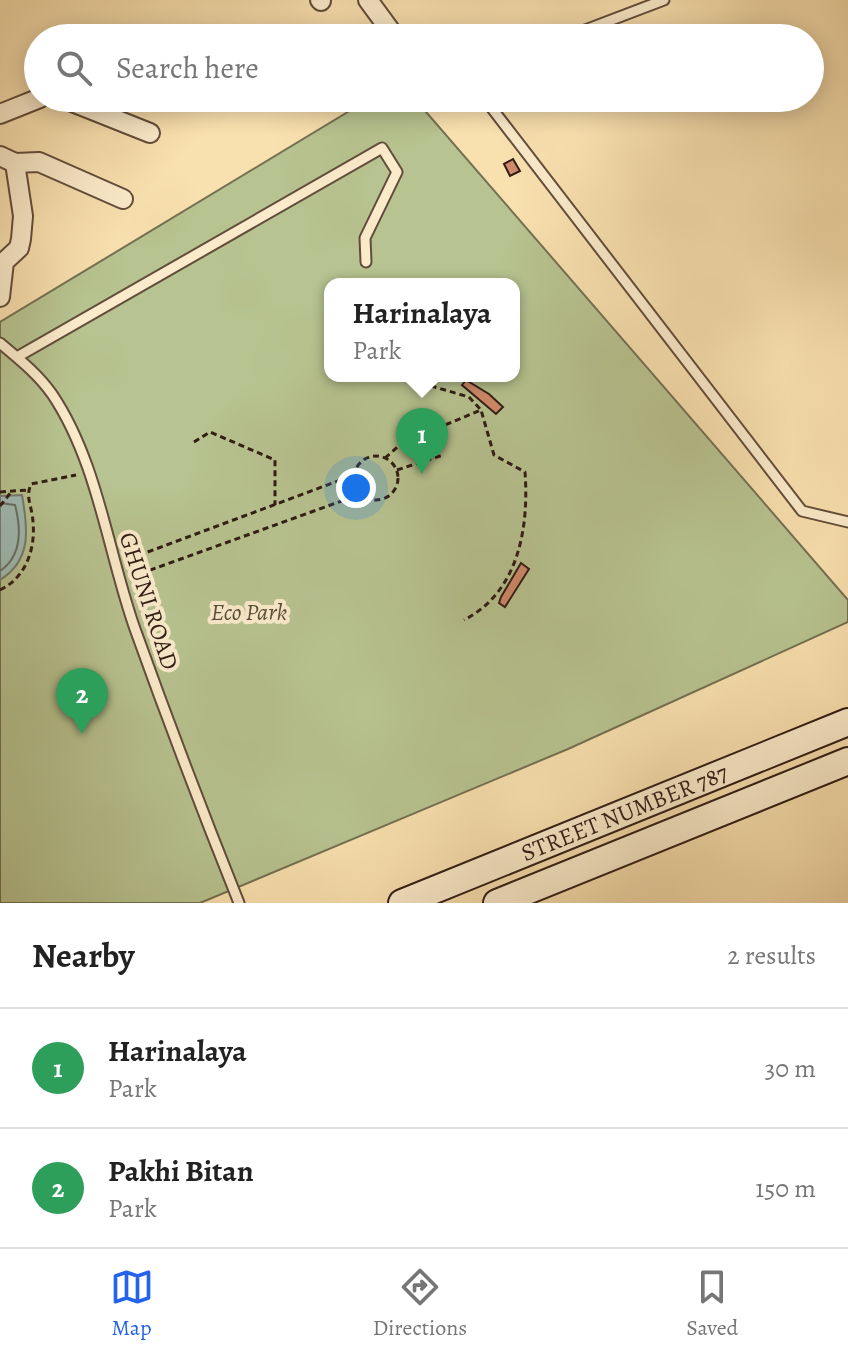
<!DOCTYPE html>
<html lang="en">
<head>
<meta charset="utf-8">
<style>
  :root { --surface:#fff; --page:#f6f6f6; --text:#222; --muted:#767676; --line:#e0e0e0; --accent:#2563eb }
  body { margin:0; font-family:Alegreya,serif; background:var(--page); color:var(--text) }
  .you { position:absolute; left:356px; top:488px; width:28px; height:28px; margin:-20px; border:6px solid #fff; border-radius:50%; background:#1a73e8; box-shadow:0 0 0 12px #1a73e833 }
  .badge { display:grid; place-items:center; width:52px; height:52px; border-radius:50%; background:var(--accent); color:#fff; font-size:26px; font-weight:700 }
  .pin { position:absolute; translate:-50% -66px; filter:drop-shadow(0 2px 4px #0008) }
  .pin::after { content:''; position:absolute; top:42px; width:28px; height:24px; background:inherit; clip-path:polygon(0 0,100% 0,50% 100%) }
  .popup { position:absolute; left:324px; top:278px; width:196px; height:104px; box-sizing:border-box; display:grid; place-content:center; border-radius:16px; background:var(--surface); filter:drop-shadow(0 2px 6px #0005); font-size:26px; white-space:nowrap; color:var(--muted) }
  .popup b { font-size:30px; color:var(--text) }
  .popup::after { content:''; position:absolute; left:50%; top:100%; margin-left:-16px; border:16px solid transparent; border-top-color:var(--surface) }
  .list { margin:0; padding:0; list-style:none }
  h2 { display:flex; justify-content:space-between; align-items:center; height:104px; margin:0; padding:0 32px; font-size:34px }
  h2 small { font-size:26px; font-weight:400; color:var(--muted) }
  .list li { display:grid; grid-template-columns:52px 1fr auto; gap:24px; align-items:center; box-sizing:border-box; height:120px; padding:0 32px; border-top:2px solid var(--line) }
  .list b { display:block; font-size:30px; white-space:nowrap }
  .list p { margin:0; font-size:26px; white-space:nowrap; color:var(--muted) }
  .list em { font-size:26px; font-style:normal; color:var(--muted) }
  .icon { flex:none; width:44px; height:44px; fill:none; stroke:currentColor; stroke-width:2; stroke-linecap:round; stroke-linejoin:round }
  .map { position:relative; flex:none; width:848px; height:903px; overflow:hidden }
  .search { position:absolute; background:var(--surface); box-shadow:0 4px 20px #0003; left:24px; right:24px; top:24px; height:88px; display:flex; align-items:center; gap:20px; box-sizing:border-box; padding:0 28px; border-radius:44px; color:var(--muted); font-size:30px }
  .sheet { height:344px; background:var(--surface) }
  nav { display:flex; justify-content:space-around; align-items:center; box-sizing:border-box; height:112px; border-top:2px solid var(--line); background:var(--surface); font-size:22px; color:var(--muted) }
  nav a { display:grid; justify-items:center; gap:4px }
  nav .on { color:var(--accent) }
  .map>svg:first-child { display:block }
  .green { fill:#b7c390; stroke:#747052; stroke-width:2; fill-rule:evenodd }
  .water { fill:#9fbbb2; stroke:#737b73; stroke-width:2 }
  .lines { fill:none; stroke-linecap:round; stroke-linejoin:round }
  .shore { stroke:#686c63; stroke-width:2 }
  .building { fill:#d08a6b; stroke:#301c14; stroke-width:2 }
  .lane-casing { stroke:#624d3b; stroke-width:13 }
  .street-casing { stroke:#624d3b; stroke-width:22 }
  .secondary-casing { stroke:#301c14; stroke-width:30 }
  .path { stroke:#301c14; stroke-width:3; stroke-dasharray:6 4; stroke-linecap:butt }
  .lane { stroke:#fbebcb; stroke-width:9 }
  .street { stroke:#fbebcb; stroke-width:18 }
  .secondary { stroke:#fbebcb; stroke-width:26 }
  .labels { text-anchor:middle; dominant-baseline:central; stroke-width:8; stroke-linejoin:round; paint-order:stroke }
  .street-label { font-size:24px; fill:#301c14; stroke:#fbebcb }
  .park-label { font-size:24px; font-style:italic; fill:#584e39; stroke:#fbebcb }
</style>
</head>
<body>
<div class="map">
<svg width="848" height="903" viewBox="0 0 848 903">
  <rect width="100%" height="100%" fill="#f9e0af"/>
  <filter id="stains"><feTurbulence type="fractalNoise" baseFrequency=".0025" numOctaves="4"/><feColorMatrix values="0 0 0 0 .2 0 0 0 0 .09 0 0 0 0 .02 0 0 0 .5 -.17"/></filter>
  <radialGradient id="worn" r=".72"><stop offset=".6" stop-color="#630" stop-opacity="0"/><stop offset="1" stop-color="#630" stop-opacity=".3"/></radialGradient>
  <path class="green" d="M 371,98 L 414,98 L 848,600 L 848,622 L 568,749 L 200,903 L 0,903 L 0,322 ZM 330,284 L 514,284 L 514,376 L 330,376 Z"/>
  <path class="water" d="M 22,495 C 28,529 32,560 0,580 L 0,496 Z"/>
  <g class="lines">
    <path class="shore" d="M 0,503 L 15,505 C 21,528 22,556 0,571"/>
  </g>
  <g class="building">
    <polygon points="513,159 520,171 510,176 504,164"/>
    <polygon points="466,380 489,394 503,407 496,414 462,385"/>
    <polygon points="521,563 529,569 505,607 499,603 501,597"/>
  </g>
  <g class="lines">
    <g class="lane-casing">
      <g id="lane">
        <polyline points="564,38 664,0"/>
        <polyline points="484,98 802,511 848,522"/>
        <path d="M 0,343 C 19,359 38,374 52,394 C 98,462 108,553 135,629 C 168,721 203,813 239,903"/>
        <polyline points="17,357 382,148 397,172 365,238 366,262"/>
      </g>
    </g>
    <g class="street-casing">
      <g id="street">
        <polyline points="320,0 321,1"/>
        <polyline points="368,0 390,30"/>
        <polyline points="62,98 150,133"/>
        <polyline points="0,114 40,98"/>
        <polyline points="0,156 15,163 39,162 123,199"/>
        <polyline points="0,297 4,262 19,248 21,239 23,216 15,163"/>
      </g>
    </g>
    <g class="secondary-casing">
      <g id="secondary">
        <path id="s1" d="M 402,903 L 848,722"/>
        <polyline points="497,903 848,761"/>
      </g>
    </g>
    <g class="path">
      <polyline points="421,383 469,397 481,410"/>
      <polyline points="194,442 210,432 275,460 275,505"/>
      <circle cx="376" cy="478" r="22"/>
      <path d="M 385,458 L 402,443 L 481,410 L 494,455 L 525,472 C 529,527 519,592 464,620"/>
      <polyline points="397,470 443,455"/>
      <polyline points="0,492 28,490"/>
      <polyline points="0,506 12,491"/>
      <polyline points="129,559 354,475"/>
      <polyline points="131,577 361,494"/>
      <path d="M 0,590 C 29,576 37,543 32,514 C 30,502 26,496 31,484 L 76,475"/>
    </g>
    <use href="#lane" class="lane"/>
    <use href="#street" class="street"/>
    <use href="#secondary" class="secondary"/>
  </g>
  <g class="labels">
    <g class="street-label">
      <text transform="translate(149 601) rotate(72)">GHUNI ROAD</text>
      <text stroke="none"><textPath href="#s1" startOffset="240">STREET NUMBER 787</textPath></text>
    </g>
    <g class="park-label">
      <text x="249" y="612">Eco Park</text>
    </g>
  </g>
  <rect width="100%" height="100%" filter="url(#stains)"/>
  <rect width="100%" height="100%" fill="url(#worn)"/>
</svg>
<div class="you"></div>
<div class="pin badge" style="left:422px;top:474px;background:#2e9e5b">1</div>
<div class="popup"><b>Harinalaya</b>Park</div>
<div class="pin badge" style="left:82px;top:734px;background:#2e9e5b">2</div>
<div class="search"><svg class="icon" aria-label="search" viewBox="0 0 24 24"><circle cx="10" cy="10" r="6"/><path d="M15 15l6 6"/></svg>Search here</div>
</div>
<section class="sheet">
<h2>Nearby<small>2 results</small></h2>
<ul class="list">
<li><span class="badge" style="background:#2e9e5b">1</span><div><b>Harinalaya</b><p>Park</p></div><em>30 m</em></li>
<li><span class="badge" style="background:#2e9e5b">2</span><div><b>Pakhi Bitan</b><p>Park</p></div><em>150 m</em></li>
</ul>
</section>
<nav>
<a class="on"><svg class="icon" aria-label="map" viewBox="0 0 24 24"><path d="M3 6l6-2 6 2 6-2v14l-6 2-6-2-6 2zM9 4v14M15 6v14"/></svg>Map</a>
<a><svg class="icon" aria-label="directions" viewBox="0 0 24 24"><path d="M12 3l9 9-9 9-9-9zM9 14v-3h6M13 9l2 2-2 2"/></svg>Directions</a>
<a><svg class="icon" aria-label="saved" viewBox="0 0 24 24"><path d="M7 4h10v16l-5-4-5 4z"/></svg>Saved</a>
</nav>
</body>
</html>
